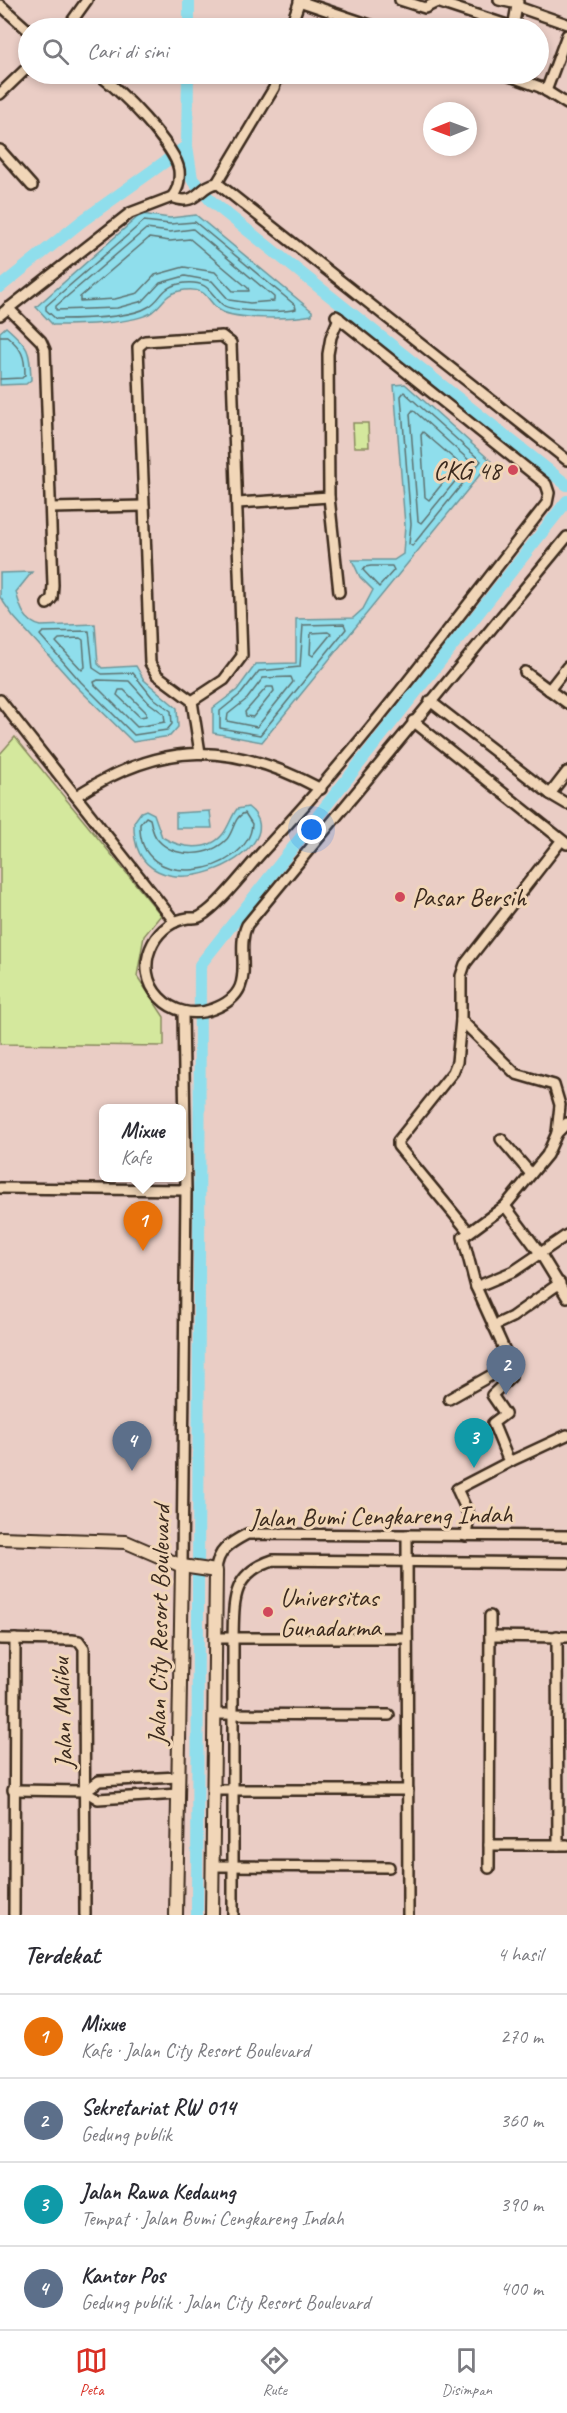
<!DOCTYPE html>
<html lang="id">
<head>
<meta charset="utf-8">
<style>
  :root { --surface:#fff; --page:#f7f7f7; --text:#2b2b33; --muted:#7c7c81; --line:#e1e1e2; --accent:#d93025 }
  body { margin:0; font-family:Caveat,sans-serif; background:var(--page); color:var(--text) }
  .compass { position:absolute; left:423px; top:102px; width:54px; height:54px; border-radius:50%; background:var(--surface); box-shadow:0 3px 9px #0003; rotate:269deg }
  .you { position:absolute; left:312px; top:830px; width:21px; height:21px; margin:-15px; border:4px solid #fff; border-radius:50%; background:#1a73e8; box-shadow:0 0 0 9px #1a73e833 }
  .badge { display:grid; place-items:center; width:39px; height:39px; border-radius:50%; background:var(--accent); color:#fff; font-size:20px; font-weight:700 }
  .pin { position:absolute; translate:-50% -50px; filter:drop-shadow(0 2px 3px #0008) }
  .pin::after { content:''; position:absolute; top:32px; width:21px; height:18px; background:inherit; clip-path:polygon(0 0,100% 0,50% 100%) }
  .popup { position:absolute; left:99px; top:1104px; width:87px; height:78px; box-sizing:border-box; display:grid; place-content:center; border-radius:9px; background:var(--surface); filter:drop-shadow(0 2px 4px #0005); font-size:20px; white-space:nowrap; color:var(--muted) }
  .popup b { font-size:22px; color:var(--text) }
  .popup::after { content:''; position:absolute; left:50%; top:100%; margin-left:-12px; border:12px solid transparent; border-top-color:var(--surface) }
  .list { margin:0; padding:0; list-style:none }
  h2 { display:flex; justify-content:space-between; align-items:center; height:78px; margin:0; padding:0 24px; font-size:26px }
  h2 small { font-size:20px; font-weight:400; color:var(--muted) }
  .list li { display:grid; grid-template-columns:39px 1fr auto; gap:18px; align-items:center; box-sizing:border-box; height:84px; padding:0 24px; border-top:2px solid var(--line) }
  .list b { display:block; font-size:22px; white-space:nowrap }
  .list p { margin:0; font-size:20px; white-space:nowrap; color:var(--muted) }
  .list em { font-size:20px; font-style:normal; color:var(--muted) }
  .icon { flex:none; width:33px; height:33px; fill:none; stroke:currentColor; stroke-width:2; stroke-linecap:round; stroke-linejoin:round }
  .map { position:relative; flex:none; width:567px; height:1915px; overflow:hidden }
  .search { position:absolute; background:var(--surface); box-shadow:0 3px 9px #0003; left:18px; right:18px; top:18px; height:66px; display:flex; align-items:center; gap:15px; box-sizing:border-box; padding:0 21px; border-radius:33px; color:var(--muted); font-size:22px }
  .sheet { height:414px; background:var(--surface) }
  nav { display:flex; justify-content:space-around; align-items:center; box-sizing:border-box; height:84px; border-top:2px solid var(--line); background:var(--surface); font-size:16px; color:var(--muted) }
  nav a { display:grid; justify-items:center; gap:3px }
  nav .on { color:var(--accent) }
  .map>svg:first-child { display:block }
  .green { fill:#d4e89d; stroke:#88895e; stroke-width:1.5 }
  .water { fill:#8fdeec; stroke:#6d969a; stroke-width:1.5 }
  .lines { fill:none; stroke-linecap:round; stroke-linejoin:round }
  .shore { stroke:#5d7270; stroke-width:1.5 }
  .canal { stroke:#8fdeec; stroke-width:12 }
  .minor-casing { stroke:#3b2a1e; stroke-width:14 }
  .tertiary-casing { stroke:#3b2a1e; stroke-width:16 }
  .minor { stroke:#f1d6b8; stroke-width:9 }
  .tertiary { stroke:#f1d6b8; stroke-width:12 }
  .poi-dot { fill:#d1495b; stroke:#f1d6b8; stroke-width:2 }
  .labels { text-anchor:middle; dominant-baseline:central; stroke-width:6; stroke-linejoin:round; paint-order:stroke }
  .poi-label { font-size:26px; fill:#3b2a1e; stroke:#f1d6b8; text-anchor:start }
  .street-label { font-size:26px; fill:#3b2a1e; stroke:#f1d6b8 }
</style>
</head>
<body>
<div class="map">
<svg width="567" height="1915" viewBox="0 0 567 1915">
  <rect width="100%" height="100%" fill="#eacdc5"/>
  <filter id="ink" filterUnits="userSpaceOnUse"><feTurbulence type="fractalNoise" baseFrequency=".0167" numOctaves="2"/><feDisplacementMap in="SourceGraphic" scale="12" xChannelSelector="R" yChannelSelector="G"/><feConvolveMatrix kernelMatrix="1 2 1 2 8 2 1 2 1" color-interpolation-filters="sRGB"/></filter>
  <g filter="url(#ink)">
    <g class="green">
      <polygon points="353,423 368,423 369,447 354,447"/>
      <polygon points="15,737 161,915 144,936 137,976 164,1017 164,1046 0,1044 0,754"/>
    </g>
    <g class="water">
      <path d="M 141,214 L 170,218 L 196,215 L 312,311 L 312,315 C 294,319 236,320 221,311 C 207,303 209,287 185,290 C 164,293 166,301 152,312 C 136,324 75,325 53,325 L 36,307 Z"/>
      <path d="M 6,327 C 29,347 30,350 31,380 L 26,384 L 0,385 L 0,332 Z"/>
      <polygon points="405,384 491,461 262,742 213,733 213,708 237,690 256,664 296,663 296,619 353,618 363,609 373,590 360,577 352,560 394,560 403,554 405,525 394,385"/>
      <path d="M 32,572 L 16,592 C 20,607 24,622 41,626 L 95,624 L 98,664 L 102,668 L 136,666 L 144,680 L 177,708 L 178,727 L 170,736 L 133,742 L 76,686 L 13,616 L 0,597 L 0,573 Z"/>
      <path d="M 248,807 C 305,850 130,930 134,822 L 141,812 L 146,810 L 154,814 L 162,837 C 180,848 208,853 223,834 C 229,826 231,817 237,809 Z"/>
      <polygon points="210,811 212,828 176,828 176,813"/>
    </g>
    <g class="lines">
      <g class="shore">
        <path d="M 144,221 L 170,224 L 195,222 L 295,305 L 296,309 C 286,313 232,312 223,305 C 209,294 211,281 185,283 C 159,286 164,298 148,307 C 131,318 78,319 56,319 L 46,310 L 46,306 Z"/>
        <polygon points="146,229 170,232 193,229 274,297 274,301 250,303 229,300 212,281 185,276 160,283 143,301 117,308 56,310 56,306"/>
        <polygon points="149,238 170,241 190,239 248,288 249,291 233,291 215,272 184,267 155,275 138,293 115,299 80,301 80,297"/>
        <path d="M 0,336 L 7,336 C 22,349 25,356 25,375 L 22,378 L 0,379"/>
        <polygon points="404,392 481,461 412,546 409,544 411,524 401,396"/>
        <polygon points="413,410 471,462 421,523 418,521 410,414"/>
        <polygon points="423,432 459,463 429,500 425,497 421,435"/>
        <polygon points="371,566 392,566 394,570 379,587 363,570 365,567"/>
        <polygon points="344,624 346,629 260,735 220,728 220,711 241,694 259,671 300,667 303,625"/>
        <polygon points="89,631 93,668 102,674 133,673 152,697 171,711 172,724 167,730 134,735 81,682 40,635 43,632"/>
        <polygon points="311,633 328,632 331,634 313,656 310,654"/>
        <polygon points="80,638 83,640 85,667 82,670 56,642 59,639"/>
        <polygon points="291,677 293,682 257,727 227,721 228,714 247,699 263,678"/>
        <polygon points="98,680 129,681 148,702 164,714 165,722 137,727 95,685 94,682"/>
        <polygon points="267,687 273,687 274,691 253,717 246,716 245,712"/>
        <polygon points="119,690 124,690 146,712 146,716 140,717 117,695"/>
        <path d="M 245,813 L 252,824 C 249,875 137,895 140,824 L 146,817 L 150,819 C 152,826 152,834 158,840 C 175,859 210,857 227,839 C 234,831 234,816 245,813 Z"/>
      </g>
      <g class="canal">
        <polyline points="189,28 189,0"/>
        <polyline points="187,146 192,179 212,202 567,485"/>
        <polyline points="0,287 82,221 187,146 188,74"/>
        <polyline points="197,1915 200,965 567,501"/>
      </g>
      <g class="minor-casing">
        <g id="minor">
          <polyline points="400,0 425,8 437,2 513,27"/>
          <polyline points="499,0 518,4"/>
          <polyline points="299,1 379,28"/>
          <polyline points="0,5 28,30"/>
          <polyline points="518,7 567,24"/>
          <polyline points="67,28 87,0"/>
          <polyline points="290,28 300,0"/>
          <polyline points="513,28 518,0"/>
          <polyline points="504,74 540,87 567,104"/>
          <polyline points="546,91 567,35"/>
          <polyline points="0,94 28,67"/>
          <polyline points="0,150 32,186"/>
          <polyline points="217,183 274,88 278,74"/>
          <path d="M 172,197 C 197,208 199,185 217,183 L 567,460"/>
          <polyline points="8,308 41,341 45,350 53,585 52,598 47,604"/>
          <path d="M 0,315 L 130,213 L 172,197 C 178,190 180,180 179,170 C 176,147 118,86 97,74"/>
          <path d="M 336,316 L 546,484 L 549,493 L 547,503 C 455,620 366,741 264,850 C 248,867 219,906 201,916 C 197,919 193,918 188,918 C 173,920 160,930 153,943 C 131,984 172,1025 213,1009 C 262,991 233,955 247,925 L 567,537"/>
          <polyline points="238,503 329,497"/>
          <polyline points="51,508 144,506"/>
          <polyline points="339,592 329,497 328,354 331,337 339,318"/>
          <polyline points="525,672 567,703"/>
          <polyline points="549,690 567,667"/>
          <polyline points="0,700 175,922"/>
          <polyline points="192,701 224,680 242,656 231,343 222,336 145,341 138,347 150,663 157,675 192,701 200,753"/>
          <polyline points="430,701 550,794 567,804"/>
          <polyline points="413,721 567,844"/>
          <polyline points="550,794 567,772"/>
          <path d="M 76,796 C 163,740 231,741 321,789"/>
          <polyline points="461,1020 457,1062 453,1072 398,1141 398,1146 468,1231"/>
          <polyline points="567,1123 557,1133 547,1155 505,1206 463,1237 476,1287 511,1364 511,1377 492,1395 505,1414 493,1423 507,1457 511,1461 567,1435"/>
          <polyline points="557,1133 560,1105 554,1085 516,1074 461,1020 461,976 465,964 561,841"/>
          <polyline points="501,1139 531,1174"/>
          <polyline points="0,1188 186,1190"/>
          <polyline points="505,1206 540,1253 567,1297"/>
          <polyline points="476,1287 514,1271 567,1235"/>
          <polyline points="493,1326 512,1317 560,1283"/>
          <polyline points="449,1399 511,1364"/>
          <polyline points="407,1535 408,1915"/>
          <polyline points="466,1536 469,1515 457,1489 511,1461"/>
          <polyline points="182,1566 186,1190 183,1013"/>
          <path d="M 216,1571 C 217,1550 230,1543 247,1534 L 567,1536"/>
          <polyline points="490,1636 567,1637"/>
          <polyline points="557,1636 558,1845"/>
          <polyline points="215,1638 407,1638"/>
          <polyline points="0,1639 72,1640 79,1641 84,1648 85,1915"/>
          <polyline points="214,1714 389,1715"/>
          <polyline points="13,1790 85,1791 98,1799 178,1794"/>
          <polyline points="213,1790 408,1790"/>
          <polyline points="85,1791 99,1781 178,1777"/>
          <polyline points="489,1845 567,1845"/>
          <polyline points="212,1866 389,1867"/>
          <polyline points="489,1868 490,1616"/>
          <polyline points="14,1915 15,1639"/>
          <path d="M 233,1915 L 233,1638 C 234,1601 231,1574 273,1560 L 567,1563"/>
        </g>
      </g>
      <g class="tertiary-casing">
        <g id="tertiary">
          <polyline points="0,1538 126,1542 182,1566 216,1571 212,1915"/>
          <polyline points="176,1915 182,1566"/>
        </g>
      </g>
      <use href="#minor" class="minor"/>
      <use href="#tertiary" class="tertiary"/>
    </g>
  </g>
  <g class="poi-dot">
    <circle cx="513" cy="470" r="6"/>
    <circle cx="400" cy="897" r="6"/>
    <circle cx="268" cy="1612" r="6"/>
  </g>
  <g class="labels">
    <g class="poi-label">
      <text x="501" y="470" text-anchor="end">CKG 48</text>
      <text x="412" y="897">Pasar Bersih</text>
      <text x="280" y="1597">Universitas<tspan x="280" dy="30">Gunadarma</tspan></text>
    </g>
    <g class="street-label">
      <text transform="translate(381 1516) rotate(-1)">Jalan Bumi Cengkareng Indah</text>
      <text transform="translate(159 1625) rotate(-89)">Jalan City Resort Boulevard</text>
      <text transform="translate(62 1713) rotate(-92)">Jalan Malibu</text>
    </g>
  </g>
</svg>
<svg class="compass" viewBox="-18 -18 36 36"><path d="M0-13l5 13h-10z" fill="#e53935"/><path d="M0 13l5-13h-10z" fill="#7c7c81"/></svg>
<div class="you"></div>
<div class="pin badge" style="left:143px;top:1251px;background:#e8710a">1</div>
<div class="popup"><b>Mixue</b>Kafe</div>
<div class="pin badge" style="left:506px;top:1395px;background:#5c6f8a">2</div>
<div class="pin badge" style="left:474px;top:1468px;background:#0f9aa8">3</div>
<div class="pin badge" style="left:132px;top:1471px;background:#5c6f8a">4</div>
<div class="search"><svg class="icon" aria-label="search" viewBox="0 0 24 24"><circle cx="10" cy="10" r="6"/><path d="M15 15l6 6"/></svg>Cari di sini</div>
</div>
<section class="sheet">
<h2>Terdekat<small>4 hasil</small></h2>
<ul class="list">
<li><span class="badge" style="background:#e8710a">1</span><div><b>Mixue</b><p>Kafe · Jalan City Resort Boulevard</p></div><em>270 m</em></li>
<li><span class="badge" style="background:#5c6f8a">2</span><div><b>Sekretariat RW 014</b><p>Gedung publik</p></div><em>360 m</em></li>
<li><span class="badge" style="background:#0f9aa8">3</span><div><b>Jalan Rawa Kedaung</b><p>Tempat · Jalan Bumi Cengkareng Indah</p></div><em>390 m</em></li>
<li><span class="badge" style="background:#5c6f8a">4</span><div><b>Kantor Pos</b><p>Gedung publik · Jalan City Resort Boulevard</p></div><em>400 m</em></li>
</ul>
</section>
<nav>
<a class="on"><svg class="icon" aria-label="map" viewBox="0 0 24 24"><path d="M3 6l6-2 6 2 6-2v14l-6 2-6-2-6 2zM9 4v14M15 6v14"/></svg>Peta</a>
<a><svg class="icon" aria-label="directions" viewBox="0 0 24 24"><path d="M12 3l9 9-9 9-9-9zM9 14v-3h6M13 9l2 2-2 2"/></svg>Rute</a>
<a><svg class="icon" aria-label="saved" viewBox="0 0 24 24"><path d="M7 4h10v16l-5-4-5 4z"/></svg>Disimpan</a>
</nav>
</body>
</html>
